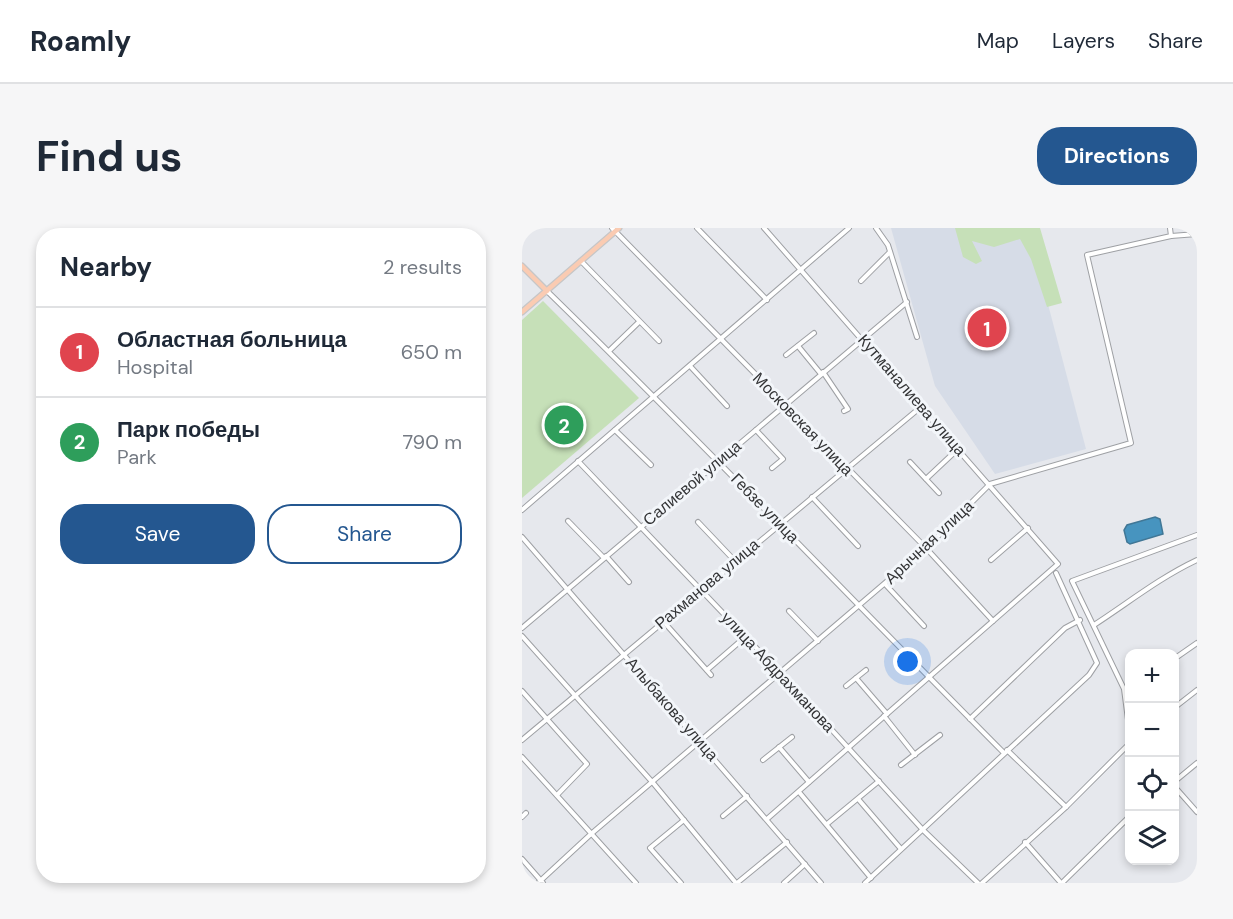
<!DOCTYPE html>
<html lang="en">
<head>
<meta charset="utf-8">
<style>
  :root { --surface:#fff; --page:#f6f6f7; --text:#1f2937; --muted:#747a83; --line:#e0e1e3; --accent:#245790 }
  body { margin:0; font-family:"DM Sans",sans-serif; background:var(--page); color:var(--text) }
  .controls { position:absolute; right:18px; bottom:18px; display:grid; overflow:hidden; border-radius:12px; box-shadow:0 3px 9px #0003 }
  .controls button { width:54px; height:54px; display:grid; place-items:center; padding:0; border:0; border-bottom:2px solid var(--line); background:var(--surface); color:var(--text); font:30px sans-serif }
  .you { position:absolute; left:386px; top:434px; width:21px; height:21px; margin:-15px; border:4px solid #fff; border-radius:50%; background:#1a73e8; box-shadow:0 0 0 9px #1a73e833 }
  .badge { display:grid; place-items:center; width:39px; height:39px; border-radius:50%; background:var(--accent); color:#fff; font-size:20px; font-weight:700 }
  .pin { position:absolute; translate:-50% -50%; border:3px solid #fff; box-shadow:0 2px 6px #0006 }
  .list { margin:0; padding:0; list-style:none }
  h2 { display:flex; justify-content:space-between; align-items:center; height:78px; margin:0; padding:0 24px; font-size:26px }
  h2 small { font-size:20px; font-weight:400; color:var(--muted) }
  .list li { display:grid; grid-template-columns:39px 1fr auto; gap:18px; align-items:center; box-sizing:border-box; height:90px; padding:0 24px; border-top:2px solid var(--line) }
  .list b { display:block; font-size:22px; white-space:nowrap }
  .list p { margin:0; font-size:20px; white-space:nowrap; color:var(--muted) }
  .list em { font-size:20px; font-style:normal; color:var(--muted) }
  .actions { display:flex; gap:12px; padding:18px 24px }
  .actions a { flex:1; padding:14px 0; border:2px solid var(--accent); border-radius:24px; text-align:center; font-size:21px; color:var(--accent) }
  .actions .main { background:var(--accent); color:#fff }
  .icon { flex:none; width:33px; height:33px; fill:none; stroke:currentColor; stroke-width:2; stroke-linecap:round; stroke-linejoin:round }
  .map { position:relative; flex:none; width:675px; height:655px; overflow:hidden; border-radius:24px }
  header { display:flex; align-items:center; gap:36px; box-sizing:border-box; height:84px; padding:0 30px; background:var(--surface); border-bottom:2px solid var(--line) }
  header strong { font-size:28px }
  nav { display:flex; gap:33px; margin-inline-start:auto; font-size:21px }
  .intro { display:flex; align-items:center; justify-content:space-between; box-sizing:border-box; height:144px; padding:0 36px }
  h1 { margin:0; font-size:42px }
  .button { padding:15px 27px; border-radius:24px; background:var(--accent); color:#fff; font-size:21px; font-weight:700 }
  main { display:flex; gap:36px; padding:0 36px }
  aside { flex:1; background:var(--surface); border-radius:24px; box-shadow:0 3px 9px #0003 }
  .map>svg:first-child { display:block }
  .built { fill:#d6dce7 }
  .green { fill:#c6e0b8 }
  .water { fill:#4794bf; stroke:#417796; stroke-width:1.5 }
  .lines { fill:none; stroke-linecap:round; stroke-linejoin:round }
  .minor-casing { stroke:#9ea0a4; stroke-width:6 }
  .major-casing { stroke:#c6c6c7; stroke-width:7 }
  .minor { stroke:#fff; stroke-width:4 }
  .major { stroke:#facbb2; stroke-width:4.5 }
  .labels { text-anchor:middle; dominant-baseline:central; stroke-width:6; stroke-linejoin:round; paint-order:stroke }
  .street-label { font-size:16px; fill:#333436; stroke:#f3f6fa }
</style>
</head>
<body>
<header>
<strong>Roamly</strong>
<nav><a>Map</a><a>Layers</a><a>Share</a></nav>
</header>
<div class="intro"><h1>Find us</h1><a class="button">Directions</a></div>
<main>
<aside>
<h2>Nearby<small>2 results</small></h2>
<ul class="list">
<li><span class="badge" style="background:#e0444e">1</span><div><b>Областная больница</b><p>Hospital</p></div><em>650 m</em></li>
<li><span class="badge" style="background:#2e9e5b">2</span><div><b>Парк победы</b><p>Park</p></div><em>790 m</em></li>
</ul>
<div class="actions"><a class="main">Save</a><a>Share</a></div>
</aside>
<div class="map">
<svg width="675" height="655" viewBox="0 0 675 655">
  <rect width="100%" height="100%" fill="#e6e8ed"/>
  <polygon class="built" points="369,0 506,0 564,221 473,246 413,158"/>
  <g class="green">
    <polygon points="433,0 518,0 540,75 525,79 509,31 498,11 472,19 450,13 460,33 454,36 441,29"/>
    <polygon points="21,73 117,170 0,270 0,92"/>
  </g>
  <polygon class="water" points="633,289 638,291 641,306 608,316 605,314 602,302 605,297"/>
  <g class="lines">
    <g class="minor-casing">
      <g id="minor">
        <polyline points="90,0 404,320 471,393"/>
        <polyline points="175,0 245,72"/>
        <polyline points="242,0 536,336 245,591"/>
        <polyline points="354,0 366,17 395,109"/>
        <polyline points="649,8 675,6"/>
        <polyline points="59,33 137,113"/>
        <polyline points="339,53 368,24"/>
        <path d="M 25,63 C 180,214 329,371 482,525"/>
        <polyline points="276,118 299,146"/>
        <polyline points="87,123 117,94"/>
        <polyline points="264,127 292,105"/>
        <polyline points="168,138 205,178"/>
        <polyline points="301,144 326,181 322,183"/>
        <polyline points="93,202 129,237"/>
        <polyline points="234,202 261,231 250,240"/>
        <polyline points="56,233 258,445 401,602 456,655"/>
        <polyline points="388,234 417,265"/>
        <polyline points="404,251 437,220"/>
        <polyline points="290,269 336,318"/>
        <polyline points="0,282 327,0"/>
        <polyline points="46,293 82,330"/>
        <polyline points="176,294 213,333"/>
        <polyline points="0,309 299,655"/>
        <polyline points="84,328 107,354"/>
        <polyline points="469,332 506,300"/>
        <polyline points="363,356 402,398"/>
        <polyline points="267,383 296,413"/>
        <polyline points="141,393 189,447"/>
        <path d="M 572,397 C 606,375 637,350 675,332"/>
        <polyline points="0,400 385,74"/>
        <polyline points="0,408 132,556 214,655"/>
        <polyline points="652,431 675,415"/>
        <polyline points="185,442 222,410"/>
        <polyline points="334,450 365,486"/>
        <polyline points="324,458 344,442"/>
        <polyline points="0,463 65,536 35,567"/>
        <polyline points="652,480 675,462"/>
        <polyline points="362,488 393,527"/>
        <polyline points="448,491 543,400 558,392"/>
        <polyline points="608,507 602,461 550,353 675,307"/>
        <polyline points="0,512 400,178"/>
        <polyline points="257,519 287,554"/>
        <polyline points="485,522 544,579"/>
        <polyline points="0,529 114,655"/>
        <polyline points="241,532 270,509"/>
        <polyline points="379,537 418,507"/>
        <polyline points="652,554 675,535"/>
        <polyline points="652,558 675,584"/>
        <polyline points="277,564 349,650"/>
        <polyline points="337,572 379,621"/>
        <polyline points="201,588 225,568"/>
        <polyline points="0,589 4,585"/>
        <polyline points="305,596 357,553"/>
        <polyline points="503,614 539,655"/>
        <polyline points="0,631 21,655"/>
        <polyline points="16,655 69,606 404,320 468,256 609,215 565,27 649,8 648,0"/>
        <polyline points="159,655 128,620 162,592"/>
        <polyline points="215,655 265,614"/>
        <polyline points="262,655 283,636"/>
        <polyline points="343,655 567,447 575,435 534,345"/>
        <polyline points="460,655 544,579 608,515"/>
        <polyline points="540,655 608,588"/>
      </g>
    </g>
    <g class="major-casing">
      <g id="major">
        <polyline points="0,38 25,63"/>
        <polyline points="0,84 97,0"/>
      </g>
    </g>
    <use href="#minor" class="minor"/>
    <use href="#major" class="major"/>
  </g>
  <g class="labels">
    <g class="street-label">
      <text transform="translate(390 167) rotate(49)">Кутманалиева улица</text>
      <text transform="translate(281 196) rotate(46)">Московская улица</text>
      <text transform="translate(170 255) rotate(-40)">Салиевой улица</text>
      <text transform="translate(243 280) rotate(46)">Гебзе улица</text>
      <text transform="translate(407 314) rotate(-43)">Арычная улица</text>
      <text transform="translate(185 356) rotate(-40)">Рахманова улица</text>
      <text transform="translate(256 444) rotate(47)">улица Абдрахманова</text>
      <text transform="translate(150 481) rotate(49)">Алыбакова улица</text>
    </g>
  </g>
</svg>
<div class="controls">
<button>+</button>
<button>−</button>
<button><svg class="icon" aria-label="locate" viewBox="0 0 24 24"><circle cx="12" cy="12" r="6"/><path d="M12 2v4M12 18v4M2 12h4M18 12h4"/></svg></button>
<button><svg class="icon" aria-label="layers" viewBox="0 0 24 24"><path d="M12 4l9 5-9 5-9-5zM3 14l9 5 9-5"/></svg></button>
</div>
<div class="you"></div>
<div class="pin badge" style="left:465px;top:100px;background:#e0444e">1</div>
<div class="pin badge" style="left:42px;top:197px;background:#2e9e5b">2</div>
</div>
</main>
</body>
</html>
